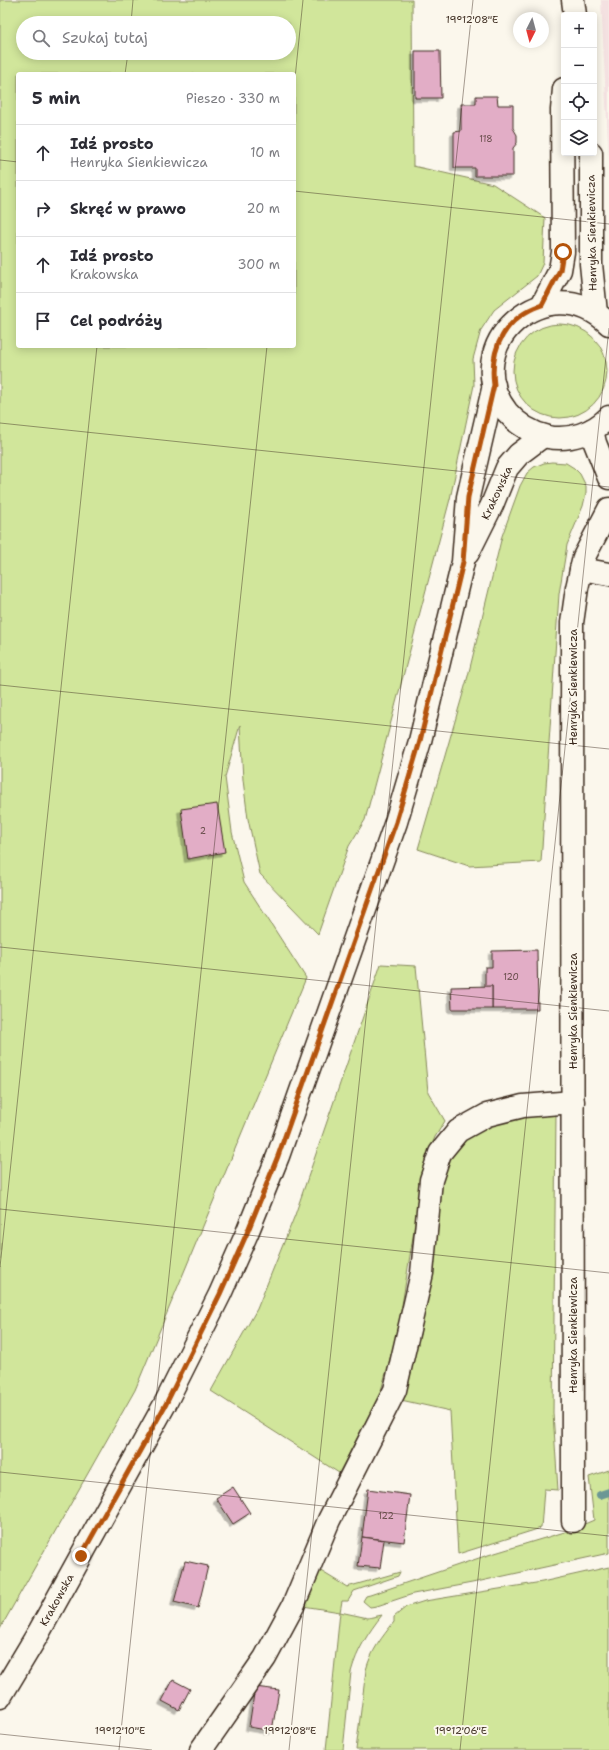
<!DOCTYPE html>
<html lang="pl">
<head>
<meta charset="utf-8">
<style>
  :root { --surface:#fff; --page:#f7f7f7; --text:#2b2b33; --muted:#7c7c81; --line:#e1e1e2 }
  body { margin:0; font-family:"Shantell Sans",sans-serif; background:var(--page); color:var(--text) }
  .controls { position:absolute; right:12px; top:12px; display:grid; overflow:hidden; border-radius:4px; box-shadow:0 2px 10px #0003 }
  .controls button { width:36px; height:36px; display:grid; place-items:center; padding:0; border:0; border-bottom:1px solid var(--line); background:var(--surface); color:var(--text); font:20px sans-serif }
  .compass { position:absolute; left:513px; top:12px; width:36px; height:36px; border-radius:50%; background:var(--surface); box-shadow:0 2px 10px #0003; rotate:186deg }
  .stop { position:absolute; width:12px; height:12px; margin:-9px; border:3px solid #b45309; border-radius:50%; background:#fff }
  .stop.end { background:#b45309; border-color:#fff; box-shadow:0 1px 4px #0008 }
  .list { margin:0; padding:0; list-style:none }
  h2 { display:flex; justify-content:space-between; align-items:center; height:52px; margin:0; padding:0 16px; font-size:17px }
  h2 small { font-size:13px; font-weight:400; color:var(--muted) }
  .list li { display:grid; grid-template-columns:26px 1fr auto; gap:12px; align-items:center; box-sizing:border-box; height:56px; padding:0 16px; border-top:1px solid var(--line) }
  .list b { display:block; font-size:15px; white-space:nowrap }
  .list p { margin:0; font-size:13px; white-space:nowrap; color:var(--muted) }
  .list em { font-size:13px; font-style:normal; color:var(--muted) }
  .icon { flex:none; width:22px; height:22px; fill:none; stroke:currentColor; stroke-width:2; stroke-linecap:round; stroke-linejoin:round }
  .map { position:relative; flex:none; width:609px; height:1750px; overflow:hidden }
  .search { position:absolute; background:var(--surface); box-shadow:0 2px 10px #0003; left:16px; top:16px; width:280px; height:44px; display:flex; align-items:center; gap:10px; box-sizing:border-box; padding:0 14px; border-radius:22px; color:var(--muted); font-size:15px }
  .panel { position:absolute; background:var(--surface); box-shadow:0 2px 10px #0003; left:16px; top:72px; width:280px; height:276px; border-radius:4px }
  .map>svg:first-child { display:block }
  .built { fill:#f4e1e1 }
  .green { fill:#d1e69b; stroke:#86885c; fill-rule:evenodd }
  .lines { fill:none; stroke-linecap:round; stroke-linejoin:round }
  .stream { stroke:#6c9795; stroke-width:8 }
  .building { fill:#e2adc6; stroke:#3b2a1e; filter:url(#shadow) }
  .minor-casing { stroke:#3b2a1e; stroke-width:25 }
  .major-casing { stroke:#3b2a1e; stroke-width:25 }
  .minor { stroke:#fbf7ec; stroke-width:22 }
  .major { stroke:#fbf7ec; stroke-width:22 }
  .route { stroke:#b45309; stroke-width:5 }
  .ticks { fill:none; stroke:#3b2a1e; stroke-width:1; stroke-opacity:0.45 }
  .labels { text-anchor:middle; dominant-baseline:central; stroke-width:4; stroke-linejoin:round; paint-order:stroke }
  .number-label { font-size:9px; fill:#654b48 }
  .street-label { font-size:11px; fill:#3b2a1e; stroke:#fbf7ec }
  .ticks-label { font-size:10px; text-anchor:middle; fill:#3b2a1e; stroke:#fbf7ec; stroke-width:4; stroke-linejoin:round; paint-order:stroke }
</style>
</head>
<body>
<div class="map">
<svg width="609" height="1750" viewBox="0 0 609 1750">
  <defs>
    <filter id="shadow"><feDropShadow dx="-3.5" dy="3.5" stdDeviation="0" flood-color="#0004"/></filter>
  </defs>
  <rect width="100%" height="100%" fill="#fbf7ec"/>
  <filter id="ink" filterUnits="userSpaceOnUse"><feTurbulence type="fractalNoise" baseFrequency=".025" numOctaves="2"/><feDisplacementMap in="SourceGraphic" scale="8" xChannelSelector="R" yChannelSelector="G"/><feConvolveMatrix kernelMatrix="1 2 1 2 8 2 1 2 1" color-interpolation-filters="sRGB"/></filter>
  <g filter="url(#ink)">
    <polygon class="built" points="601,0 609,0 609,164 609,163"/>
    <g class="green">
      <path d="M 0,0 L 412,0 L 413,166 L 493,184 L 545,218 L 543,263 L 537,276 L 494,310 L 481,330 L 473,359 L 474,385 L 450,499 L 365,820 L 349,846 L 318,934 L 260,874 L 248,819 L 243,780 L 240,725 L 225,777 L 232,832 L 244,882 L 306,978 L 135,1390 L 0,1629 ZM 23,23 L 289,23 L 289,53 L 23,53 ZM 18,74 L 294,74 L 294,346 L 18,346 Z"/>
      <circle cx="560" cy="371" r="47"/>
      <polygon points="552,462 566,463 574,468 580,474 586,486 586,493 583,506 567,545 559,594 541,862 469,866 418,849 468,676 502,536 520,486 527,473 534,467 544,463"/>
      <polygon points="381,964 416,966 428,1092 445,1121 435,1137 425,1162 398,1330 380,1394 339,1473 211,1391 257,1309 295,1215"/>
      <polygon points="556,1114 553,1413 558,1490 544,1489 541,1528 458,1554 450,1411 401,1400 407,1373 420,1334 433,1227 435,1197 449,1155 480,1126 515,1117"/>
      <polygon points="609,1470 609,1553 472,1583 413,1594 377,1606 370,1607 363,1601 366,1596 370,1595 485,1556 568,1531 594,1520 589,1477"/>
      <path d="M 314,1567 L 347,1587 L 400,1572 L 398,1576 L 354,1591 L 348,1601 L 342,1601 L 340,1612 L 368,1618 L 382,1615 C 368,1633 357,1650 351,1672 L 343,1750 L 326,1750 L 340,1612 L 297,1605 Z"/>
      <path d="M 609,1567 L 609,1750 L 356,1750 L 366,1670 C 371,1651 382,1637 394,1622 L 394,1617 L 406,1607 L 425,1601 L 542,1582 Z"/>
    </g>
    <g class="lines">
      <polyline class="stream" points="600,1495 609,1492"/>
    </g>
    <g class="building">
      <polygon points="415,51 440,51 441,98 415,98"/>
      <polygon points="476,96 497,96 498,105 513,105 513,128 517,135 517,143 513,148 513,176 475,176 475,168 454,168 454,132 461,131 461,104 476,104"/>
      <polygon points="217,804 225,852 188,859 181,809"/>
      <polygon points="537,950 538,1009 492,1009 492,986 485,987 485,967 492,967 492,951"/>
      <polygon points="492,986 492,1009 452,1009 451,987"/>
      <polygon points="233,1487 250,1513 233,1524 216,1498"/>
      <polygon points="368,1489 410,1495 404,1542 362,1537"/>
      <polygon points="362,1537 384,1540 380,1568 358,1566"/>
      <polygon points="185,1561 208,1566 198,1608 174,1602"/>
      <polygon points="173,1680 190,1689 179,1710 162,1701"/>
      <polygon points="255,1687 279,1690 272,1731 249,1727"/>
    </g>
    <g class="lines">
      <g class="minor-casing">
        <g id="minor">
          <polyline points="573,0 575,15"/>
          <polyline points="591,153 591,264 596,313"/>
          <polyline points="542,305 560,270 563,252 562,110 564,89"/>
          <polyline points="592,430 595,443 609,478"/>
          <polyline points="581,569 609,574"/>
          <polyline points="573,1521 572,623 577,588 584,557 609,509"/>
          <polyline points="201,1750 265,1658 293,1606 329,1520 395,1390 422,1273 431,1180 440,1153 458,1131 487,1115 523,1106 573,1102"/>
        </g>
      </g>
      <g class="major-casing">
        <g id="major">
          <path d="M 609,324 C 548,264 455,346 507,412 C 518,425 532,433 548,437 C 570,441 593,433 609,417"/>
          <polyline points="468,553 492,505 507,468 519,454 543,436"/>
          <polyline points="0,1697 39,1632 165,1404 220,1294 247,1233 278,1156 396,822 420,741 463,562 468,497 494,385"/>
        </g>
      </g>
      <use href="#minor" class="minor"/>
      <use href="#major" class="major"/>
    </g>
  </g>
  <g class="lines" filter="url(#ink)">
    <path class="route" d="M 81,1556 L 166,1404 L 220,1294 L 247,1233 L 278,1156 L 396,822 L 420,741 L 463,562 L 468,497 L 494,385 C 489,347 506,317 542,305 L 560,270 L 563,252"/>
  </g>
  <path class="ticks" d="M 131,23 L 133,0M 125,74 L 128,53M 294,88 L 303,0M 0,160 L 18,162M 294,191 L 609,224M 0,423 L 609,487M 0,685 L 609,749M 0,947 L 609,1011M 0,1209 L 609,1273M 0,1267 L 97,346M 0,1472 L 609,1536M 0,1734 L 152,1750M 119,1750 L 267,346M 289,1750 L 473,0M 460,1750 L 609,328"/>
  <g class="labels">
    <g class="number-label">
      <text x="486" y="139">118</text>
      <text x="203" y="831">2</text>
      <text x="511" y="977">120</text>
      <text x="386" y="1516">122</text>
    </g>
    <g class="street-label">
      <text transform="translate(592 233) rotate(-91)">Henryka Sienkiewicza</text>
      <text transform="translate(497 493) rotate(-65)">Krakowska</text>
      <text transform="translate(573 687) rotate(-90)">Henryka Sienkiewicza</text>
      <text transform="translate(573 1011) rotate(-90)">Henryka Sienkiewicza</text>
      <text transform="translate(573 1335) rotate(-90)">Henryka Sienkiewicza</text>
      <text transform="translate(57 1600) rotate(-61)">Krakowska</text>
    </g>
  </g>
  <g class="ticks-label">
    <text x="472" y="23">19°12'08"E</text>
    <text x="120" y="1734">19°12'10"E</text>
    <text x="290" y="1734">19°12'08"E</text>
    <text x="461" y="1734">19°12'06"E</text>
  </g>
</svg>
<div class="controls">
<button>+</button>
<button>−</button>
<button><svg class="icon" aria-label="locate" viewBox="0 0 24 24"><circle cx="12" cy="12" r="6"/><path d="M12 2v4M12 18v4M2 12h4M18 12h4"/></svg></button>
<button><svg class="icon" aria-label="layers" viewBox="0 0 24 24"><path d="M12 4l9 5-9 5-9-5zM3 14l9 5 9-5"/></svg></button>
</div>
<svg class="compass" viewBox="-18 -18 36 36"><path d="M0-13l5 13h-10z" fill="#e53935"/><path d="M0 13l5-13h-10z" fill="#7c7c81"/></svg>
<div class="stop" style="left:563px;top:252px"></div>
<div class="stop end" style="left:81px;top:1556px"></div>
<div class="search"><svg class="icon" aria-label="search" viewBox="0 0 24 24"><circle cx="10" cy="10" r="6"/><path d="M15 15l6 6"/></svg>Szukaj tutaj</div>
<section class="panel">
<h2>5 min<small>Pieszo · 330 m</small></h2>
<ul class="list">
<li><svg class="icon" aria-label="ahead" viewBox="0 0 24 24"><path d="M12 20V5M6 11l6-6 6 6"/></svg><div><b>Idź prosto</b><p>Henryka Sienkiewicza</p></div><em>10 m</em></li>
<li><svg class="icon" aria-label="right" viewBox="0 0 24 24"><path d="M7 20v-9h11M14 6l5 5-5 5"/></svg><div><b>Skręć w prawo</b></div><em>20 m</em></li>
<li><svg class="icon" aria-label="ahead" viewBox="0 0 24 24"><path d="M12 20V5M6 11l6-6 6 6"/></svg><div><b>Idź prosto</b><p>Krakowska</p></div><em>300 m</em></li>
<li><svg class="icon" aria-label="arrive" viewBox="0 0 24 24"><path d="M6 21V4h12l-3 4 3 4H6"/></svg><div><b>Cel podróży</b></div></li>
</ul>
</section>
</div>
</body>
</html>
